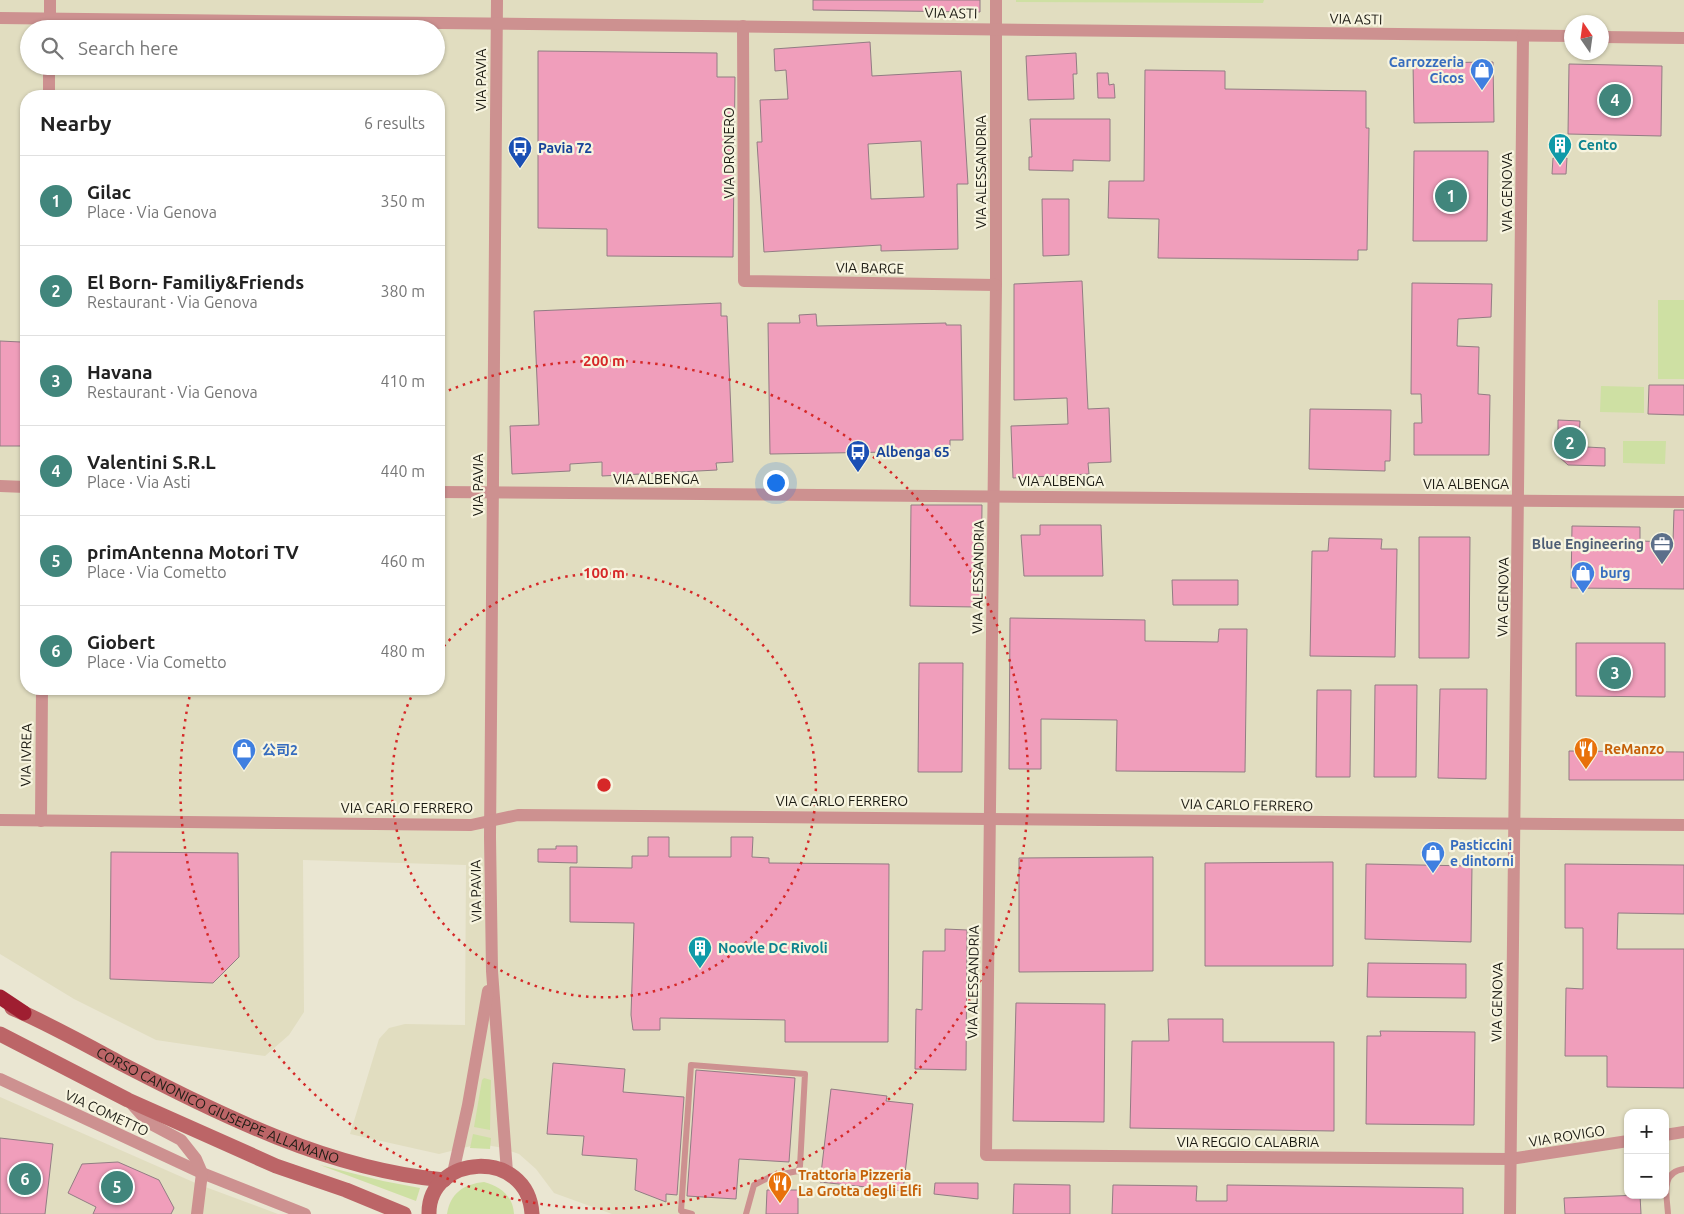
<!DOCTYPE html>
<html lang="en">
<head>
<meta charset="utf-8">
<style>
  :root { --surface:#fff; --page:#f6f6f6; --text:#222; --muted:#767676; --line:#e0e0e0; --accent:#41867c }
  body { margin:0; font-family:Ubuntu,"Noto Sans SC",sans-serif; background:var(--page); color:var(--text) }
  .controls { position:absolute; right:15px; bottom:15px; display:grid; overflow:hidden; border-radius:10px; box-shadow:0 1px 4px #0004 }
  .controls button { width:45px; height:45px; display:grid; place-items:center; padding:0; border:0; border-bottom:1px solid var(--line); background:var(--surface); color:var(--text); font:25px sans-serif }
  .compass { position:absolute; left:1564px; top:15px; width:45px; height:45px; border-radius:50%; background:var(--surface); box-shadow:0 1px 4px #0004; rotate:347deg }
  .you { position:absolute; left:775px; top:482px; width:18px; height:18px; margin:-12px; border:4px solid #fff; border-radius:50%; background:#1a73e8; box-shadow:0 0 0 8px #1a73e833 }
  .badge { display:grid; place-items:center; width:32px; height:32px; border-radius:50%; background:var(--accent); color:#fff; font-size:16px; font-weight:700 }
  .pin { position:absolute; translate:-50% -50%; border:2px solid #fff; box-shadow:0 1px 5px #0006 }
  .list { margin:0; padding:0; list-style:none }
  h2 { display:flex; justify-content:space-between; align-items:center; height:65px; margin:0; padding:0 20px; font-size:21px }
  h2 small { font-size:16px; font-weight:400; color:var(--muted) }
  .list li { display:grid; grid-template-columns:32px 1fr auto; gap:15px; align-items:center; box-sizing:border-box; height:90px; padding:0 20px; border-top:1px solid var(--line) }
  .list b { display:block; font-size:19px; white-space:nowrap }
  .list p { margin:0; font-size:16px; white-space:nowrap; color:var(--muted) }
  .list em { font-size:16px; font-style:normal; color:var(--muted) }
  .icon { flex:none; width:28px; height:28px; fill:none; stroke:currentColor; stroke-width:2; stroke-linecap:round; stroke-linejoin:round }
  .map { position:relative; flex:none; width:1684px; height:1214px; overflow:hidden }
  .search { position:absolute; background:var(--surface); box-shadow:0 1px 4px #0004; left:20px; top:20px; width:425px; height:55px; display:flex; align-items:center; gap:12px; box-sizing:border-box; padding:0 18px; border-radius:28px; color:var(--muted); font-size:19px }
  .panel { position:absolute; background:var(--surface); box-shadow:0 1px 4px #0004; left:20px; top:90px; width:425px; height:605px; border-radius:20px }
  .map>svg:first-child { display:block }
  .built { fill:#e1ddc0; fill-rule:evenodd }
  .green { fill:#cee0a3 }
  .building { fill:#f09ebb; stroke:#927c83; fill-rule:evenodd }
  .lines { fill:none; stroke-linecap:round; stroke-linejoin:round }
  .lane { stroke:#cd9190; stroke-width:6 }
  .street { stroke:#cd9190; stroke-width:12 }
  .secondary { stroke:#bc6567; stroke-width:15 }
  .highway { stroke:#9f1e31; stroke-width:15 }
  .ring { fill:none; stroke:#d62828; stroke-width:2.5; stroke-dasharray:2.5 5 }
  .labels { text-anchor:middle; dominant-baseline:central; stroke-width:4.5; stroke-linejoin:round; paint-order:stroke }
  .street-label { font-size:14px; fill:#1d1c14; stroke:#f7f4df }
  .shop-label { font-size:14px; font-weight:bold; fill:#366cbe; stroke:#f7f4df; text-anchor:start }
  .culture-label { font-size:14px; font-weight:bold; fill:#0d838f; stroke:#f7f4df; text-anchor:start }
  .transit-label { font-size:14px; font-weight:bold; fill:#164399; stroke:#f7f4df; text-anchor:start }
  .service-label { font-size:14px; font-weight:bold; fill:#4e5e75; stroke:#f7f4df; text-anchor:end }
  .food-label { font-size:14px; font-weight:bold; fill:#c56008; stroke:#f7f4df; text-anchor:start }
  .centre { fill:#d62828; stroke:#f7f4df; stroke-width:2.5 }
  .ring-label { font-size:15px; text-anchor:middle; font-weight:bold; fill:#d62828; stroke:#f7f4df; stroke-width:4.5; stroke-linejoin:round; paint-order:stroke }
</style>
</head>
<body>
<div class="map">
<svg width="1684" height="1214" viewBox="0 0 1684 1214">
  <rect width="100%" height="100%" fill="#eae6d2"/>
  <g class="built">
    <path d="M 0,0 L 1684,0 L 1684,1214 L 612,1214 L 554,1193 L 536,1169 L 519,1154 L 498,1147 L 479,1144 L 439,1154 L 350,1134 L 379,1039 L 389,1028 L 405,1024 L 465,1025 L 466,865 L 303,860 L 304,1012 L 289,1035 L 265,1056 L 156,1040 L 74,999 L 0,954 ZM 1572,22 L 1602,22 L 1602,52 L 1572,52 ZM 29,29 L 436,29 L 436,66 L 29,66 ZM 26,96 L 439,96 L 439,689 L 26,689 ZM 1628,1113 L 1665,1113 L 1665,1195 L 1628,1195 Z"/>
    <polygon points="0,1097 200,1185 278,1214 0,1214"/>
  </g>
  <g class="green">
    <polygon points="1016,0 1264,0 1263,3 1016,2"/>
    <rect x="1658" y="300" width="26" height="79"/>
    <polygon points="1601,386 1644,387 1644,413 1600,412"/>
    <polygon points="1623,441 1666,441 1665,464 1623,463"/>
    <polygon points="484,1078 491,1080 490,1130 474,1127 482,1080"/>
    <polygon points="473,1134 491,1138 490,1149 470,1148"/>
    <polygon points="320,1165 383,1181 420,1188 416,1201"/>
    <path d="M 484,1182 C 500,1186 513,1196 514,1214 L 447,1214 C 450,1193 464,1184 484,1182 Z"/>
  </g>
  <g class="building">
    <polygon points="813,0 980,0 980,12 813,10"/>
    <path d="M 870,42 L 872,76 L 961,71 L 968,184 L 957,184 L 958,249 L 881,251 L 881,245 L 764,252 L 757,142 L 762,142 L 760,100 L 788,99 L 786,70 L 775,71 L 774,49 ZM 921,141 L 924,197 L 871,199 L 868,144 Z"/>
    <polygon points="538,51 717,53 717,77 735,77 733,257 607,256 607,229 538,228"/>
    <polygon points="1076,53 1077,74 1073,74 1074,99 1028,100 1026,56"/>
    <polygon points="1493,62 1494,122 1414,123 1413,63"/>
    <polygon points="1569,64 1662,66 1661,136 1568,134"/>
    <polygon points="1145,70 1225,71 1225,89 1366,91 1366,128 1369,128 1367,250 1358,250 1358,260 1158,258 1159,219 1108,218 1109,181 1144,181"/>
    <polygon points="1097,73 1108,73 1109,85 1114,84 1115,98 1098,98"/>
    <polygon points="1030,119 1110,119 1110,161 1073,160 1073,171 1029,170 1029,157 1032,157"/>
    <polygon points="1414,151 1488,151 1487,241 1413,241"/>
    <polygon points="1553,158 1567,158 1566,174 1552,174"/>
    <polygon points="1042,199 1069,199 1069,255 1043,256"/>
    <polygon points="1082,281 1088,409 1109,408 1111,462 1088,463 1089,474 1013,478 1011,426 1068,424 1067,398 1014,400 1014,284"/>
    <polygon points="1412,283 1492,284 1491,317 1458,319 1457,346 1479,347 1478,394 1490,395 1489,455 1414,455 1414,423 1422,423 1421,394 1411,394"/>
    <polygon points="721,303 721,316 727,316 733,462 716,463 717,470 602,476 602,462 570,464 570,471 512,474 510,426 539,425 534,311"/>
    <polygon points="816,314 817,326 946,323 946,325 961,325 963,440 950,440 950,451 770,454 768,323 800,323 799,315"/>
    <polygon points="0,341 21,342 21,446 0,446"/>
    <polygon points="1649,385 1684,385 1684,415 1648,414"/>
    <polygon points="1310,409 1391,410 1390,461 1385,461 1385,471 1309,469"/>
    <polygon points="1558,420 1580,421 1579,439 1587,447 1605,448 1605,466 1568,465 1558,456"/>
    <polygon points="911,505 982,505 981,598 976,598 976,607 910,606"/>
    <polygon points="1674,510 1684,510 1684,589 1571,588 1572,526 1640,527 1640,541 1673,542"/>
    <polygon points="1040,525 1101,525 1103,576 1024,576 1021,535 1040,535"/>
    <polygon points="1419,537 1470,537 1469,658 1419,658"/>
    <polygon points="1329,538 1382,539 1381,549 1397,549 1395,657 1310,656 1312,551 1328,551"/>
    <polygon points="1172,580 1238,580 1238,605 1173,605"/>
    <polygon points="1010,618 1145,620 1145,641 1218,642 1219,629 1247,629 1245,772 1116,771 1117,720 1041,719 1041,769 1009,769"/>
    <polygon points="1576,643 1665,643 1665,697 1576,696"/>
    <polygon points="919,663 963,663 962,772 918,772"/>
    <polygon points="1375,685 1417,685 1416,777 1374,777"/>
    <polygon points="1440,689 1487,689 1486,779 1438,778"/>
    <polygon points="1317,690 1351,690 1350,777 1316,777"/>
    <polygon points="1569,751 1684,752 1684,780 1569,780"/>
    <polygon points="648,837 669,837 669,857 731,857 731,837 753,837 752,857 769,858 769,863 889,864 888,1042 785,1042 785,1020 660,1018 660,1030 633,1030 631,1015 634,923 570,922 570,867 632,868 632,856 648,856"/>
    <polygon points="556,846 577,846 577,863 538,862 538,849 556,849"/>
    <polygon points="111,852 238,853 239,957 213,983 110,979"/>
    <polygon points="1153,857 1153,971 1019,972 1019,858"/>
    <polygon points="1333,862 1333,966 1205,966 1205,863"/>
    <polygon points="1366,864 1472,866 1471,942 1365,939"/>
    <polygon points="1565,864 1684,865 1684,914 1618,913 1617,949 1684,949 1684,1088 1607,1087 1607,1056 1565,1056 1566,988 1583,989 1583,928 1565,928"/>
    <polygon points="945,929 967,930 966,1070 915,1069 916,1009 922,1010 923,951 945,951"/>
    <polygon points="1368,963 1466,964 1466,998 1367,997"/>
    <polygon points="1016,1003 1105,1004 1104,1122 1013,1121"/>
    <polygon points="1168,1019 1223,1019 1223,1042 1334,1042 1334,1131 1130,1128 1132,1041 1169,1041"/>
    <polygon points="1380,1031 1475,1032 1474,1125 1366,1124 1367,1036 1381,1036"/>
    <polygon points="553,1063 625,1069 623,1092 684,1097 677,1195 666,1194 666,1202 635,1190 637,1159 582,1155 584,1136 547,1134"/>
    <polygon points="696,1070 795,1078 789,1162 739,1159 736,1199 687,1196"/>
    <polygon points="831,1089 887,1096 886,1101 913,1104 903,1191 820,1182"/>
    <polygon points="0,1138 53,1144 45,1214 0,1214"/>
    <polygon points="118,1162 159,1180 174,1208 171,1214 93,1214 96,1207 68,1193 82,1164"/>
    <polygon points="935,1183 978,1183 978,1199 934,1194"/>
    <polygon points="1014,1184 1070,1185 1070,1214 1013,1214"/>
    <polygon points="1113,1185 1197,1186 1196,1201 1227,1201 1227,1185 1463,1188 1463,1214 1112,1214"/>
    <polygon points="767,1190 798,1190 798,1214 766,1214"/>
    <polygon points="1640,1195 1641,1214 1565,1214 1564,1198"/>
  </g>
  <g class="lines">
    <g class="lane">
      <polyline points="692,1214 681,1211 691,1065 805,1074 800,1166 798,1171 772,1176 754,1185 746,1214"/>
      <path d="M 1668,1214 C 1667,1196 1660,1172 1684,1169"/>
    </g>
    <g class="street">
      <polyline points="497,0 490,837 492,971 507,1172"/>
      <polyline points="996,0 996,285 986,1155 1510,1159 1628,1141"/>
      <polyline points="0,18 1572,36"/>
      <polyline points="743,26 744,281 996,285"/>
      <polyline points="50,29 50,0"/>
      <polyline points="1602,37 1684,38"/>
      <polyline points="49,96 49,66"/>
      <polyline points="0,486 26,487"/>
      <polyline points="439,492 1684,502"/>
      <polyline points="0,820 471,825 518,815 1684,825"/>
      <polyline points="41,821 42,689"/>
      <polyline points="0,1079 202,1173 305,1214"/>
      <polyline points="130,1102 149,1123 181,1140 196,1159 202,1173 197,1214"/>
      <polyline points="1665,1135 1684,1132"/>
      <polyline points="453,1173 468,1105 488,991"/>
      <polyline points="1510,1214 1523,36"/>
    </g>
    <g class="secondary">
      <path id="s1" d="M 12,1008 C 49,1024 85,1044 120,1063 C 221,1115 330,1170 444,1180"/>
      <polyline points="0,1034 128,1100 276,1166 346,1190 404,1214"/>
      <path d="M 429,1214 C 428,1154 528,1147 532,1214"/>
    </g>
    <polyline class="highway" points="0,997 24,1013"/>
  </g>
  <g class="ring">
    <path d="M439 652A212 212 0 1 1 415 689"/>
    <path d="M442 393A424 424 0 1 1 191 690"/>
  </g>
  <defs>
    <g id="shop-pin" transform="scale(1.25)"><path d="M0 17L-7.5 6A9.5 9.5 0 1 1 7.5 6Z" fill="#3f7fe0" stroke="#f7f4df"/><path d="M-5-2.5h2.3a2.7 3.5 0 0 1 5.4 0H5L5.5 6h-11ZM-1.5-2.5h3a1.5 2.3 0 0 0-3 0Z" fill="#fff"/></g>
    <g id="building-pin" transform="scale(1.25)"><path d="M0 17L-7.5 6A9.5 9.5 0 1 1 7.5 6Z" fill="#0f9aa8" stroke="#f7f4df"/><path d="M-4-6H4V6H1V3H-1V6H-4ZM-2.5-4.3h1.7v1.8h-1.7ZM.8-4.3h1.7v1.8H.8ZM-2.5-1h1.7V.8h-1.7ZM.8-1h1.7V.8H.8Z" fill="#fff"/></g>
    <g id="bus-pin" transform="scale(1.25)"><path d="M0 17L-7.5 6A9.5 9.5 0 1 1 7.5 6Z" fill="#1a4fb4" stroke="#f7f4df"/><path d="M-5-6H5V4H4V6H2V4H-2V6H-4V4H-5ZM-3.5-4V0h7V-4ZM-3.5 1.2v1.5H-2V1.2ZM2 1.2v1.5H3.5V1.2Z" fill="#fff"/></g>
    <g id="office-pin" transform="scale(1.25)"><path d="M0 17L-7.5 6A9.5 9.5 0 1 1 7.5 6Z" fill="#5c6f8a" stroke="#f7f4df"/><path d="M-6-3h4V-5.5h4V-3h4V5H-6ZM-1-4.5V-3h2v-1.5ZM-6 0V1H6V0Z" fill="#fff"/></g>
    <g id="restaurant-pin" transform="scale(1.25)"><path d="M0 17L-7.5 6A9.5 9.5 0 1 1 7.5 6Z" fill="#e8710a" stroke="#f7f4df"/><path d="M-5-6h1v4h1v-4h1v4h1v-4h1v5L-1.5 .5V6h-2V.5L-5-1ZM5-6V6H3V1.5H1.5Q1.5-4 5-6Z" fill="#fff"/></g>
  </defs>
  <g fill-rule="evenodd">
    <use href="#shop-pin" x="1482" y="70"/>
    <use href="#building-pin" x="1560" y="145"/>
    <use href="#bus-pin" x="520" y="148"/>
    <use href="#bus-pin" x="858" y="452"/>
    <use href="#office-pin" x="1662" y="544"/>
    <use href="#shop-pin" x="1583" y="573"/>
    <use href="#restaurant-pin" x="1586" y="749"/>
    <use href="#shop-pin" x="244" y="750"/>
    <use href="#shop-pin" x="1433" y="853"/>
    <use href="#building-pin" x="700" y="948"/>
    <use href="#restaurant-pin" x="780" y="1183"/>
  </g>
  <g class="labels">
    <g class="street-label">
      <text transform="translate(951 13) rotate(1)">VIA ASTI</text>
      <text transform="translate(1356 19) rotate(1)">VIA ASTI</text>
      <text transform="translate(481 80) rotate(-90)">VIA PAVIA</text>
      <text transform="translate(729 153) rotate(-90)">VIA DRONERO</text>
      <text transform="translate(981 172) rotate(-90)">VIA ALESSANDRIA</text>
      <text transform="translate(1507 192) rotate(-90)">VIA GENOVA</text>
      <text transform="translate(870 268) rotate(1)">VIA BARGE</text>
      <text x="656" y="479">VIA ALBENGA</text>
      <text x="1061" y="481">VIA ALBENGA</text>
      <text x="1466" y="484">VIA ALBENGA</text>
      <text transform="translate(478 485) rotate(-90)">VIA PAVIA</text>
      <text transform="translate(978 577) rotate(-89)">VIA ALESSANDRIA</text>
      <text transform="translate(1503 597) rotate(-89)">VIA GENOVA</text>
      <text transform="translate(26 755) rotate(-89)">VIA IVREA</text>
      <text x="842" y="801">VIA CARLO FERRERO</text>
      <text transform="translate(1247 805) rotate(1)">VIA CARLO FERRERO</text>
      <text x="407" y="808">VIA CARLO FERRERO</text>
      <text transform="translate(476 891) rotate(-91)">VIA PAVIA</text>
      <text transform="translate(973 982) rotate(-89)">VIA ALESSANDRIA</text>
      <text transform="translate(1497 1002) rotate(-89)">VIA GENOVA</text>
      <text stroke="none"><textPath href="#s1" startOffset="228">CORSO CANONICO GIUSEPPE ALLAMANO</textPath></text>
      <text transform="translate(107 1113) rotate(25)">VIA COMETTO</text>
      <text transform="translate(1567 1136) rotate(-9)">VIA ROVIGO</text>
      <text x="1248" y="1142">VIA REGGIO CALABRIA</text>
    </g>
    <g class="shop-label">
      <text x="1464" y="62" text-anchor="end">Carrozzeria<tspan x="1464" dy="16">Cicos</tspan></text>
      <text x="1600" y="573">burg</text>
      <text x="262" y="750">公司2</text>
      <text x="1450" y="845">Pasticcini<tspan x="1450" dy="16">e dintorni</tspan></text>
    </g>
    <g class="culture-label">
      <text x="1578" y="145">Cento</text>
      <text x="718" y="948">Noovle DC Rivoli</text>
    </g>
    <g class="transit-label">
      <text x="538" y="148">Pavia 72</text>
      <text x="876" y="452">Albenga 65</text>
    </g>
    <g class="service-label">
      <text x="1644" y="544">Blue Engineering</text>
    </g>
    <g class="food-label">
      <text x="1604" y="749">ReManzo</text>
      <text x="798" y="1175">Trattoria Pizzeria<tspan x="798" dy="16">La Grotta degli Elfi</tspan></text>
    </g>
  </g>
  <circle cx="604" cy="785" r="8" class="centre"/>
  <g class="ring-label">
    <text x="604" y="366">200 m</text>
    <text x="604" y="578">100 m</text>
  </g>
</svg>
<div class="controls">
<button>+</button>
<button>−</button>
</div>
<svg class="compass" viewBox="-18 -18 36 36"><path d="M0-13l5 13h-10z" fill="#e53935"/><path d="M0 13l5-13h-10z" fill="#767676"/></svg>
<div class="you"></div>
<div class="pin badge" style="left:1451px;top:196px">1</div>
<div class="pin badge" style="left:1570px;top:443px">2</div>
<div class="pin badge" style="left:1615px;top:673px">3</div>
<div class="pin badge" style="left:1615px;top:100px">4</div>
<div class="pin badge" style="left:117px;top:1187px">5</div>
<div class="pin badge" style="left:25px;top:1179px">6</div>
<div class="search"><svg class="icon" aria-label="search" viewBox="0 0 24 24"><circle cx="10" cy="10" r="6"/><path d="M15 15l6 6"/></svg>Search here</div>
<section class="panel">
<h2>Nearby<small>6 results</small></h2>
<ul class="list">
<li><span class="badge">1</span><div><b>Gilac</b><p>Place · Via Genova</p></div><em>350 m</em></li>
<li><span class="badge">2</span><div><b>El Born- Familiy&amp;Friends</b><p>Restaurant · Via Genova</p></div><em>380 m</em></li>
<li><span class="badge">3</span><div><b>Havana</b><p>Restaurant · Via Genova</p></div><em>410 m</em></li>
<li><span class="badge">4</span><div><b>Valentini S.R.L</b><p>Place · Via Asti</p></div><em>440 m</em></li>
<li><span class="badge">5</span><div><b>primAntenna Motori TV</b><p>Place · Via Cometto</p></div><em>460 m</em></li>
<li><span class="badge">6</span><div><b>Giobert</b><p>Place · Via Cometto</p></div><em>480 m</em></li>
</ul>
</section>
</div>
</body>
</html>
